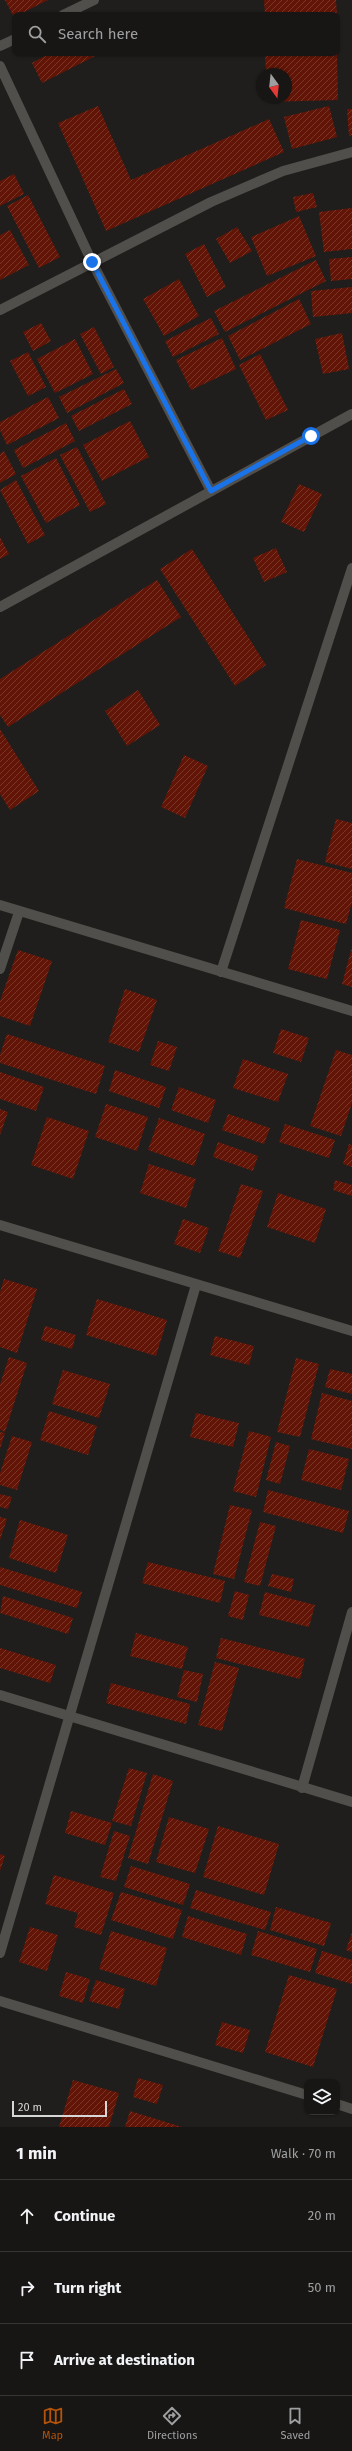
<!DOCTYPE html>
<html lang="en">
<head>
<meta charset="utf-8">
<style>
  :root { --surface:#171615; --page:#201f1e; --text:#f1f3f6; --muted:#9e9fa0; --line:#363534; --accent:#b45309 }
  body { margin:0; font-family:"Fira Sans",sans-serif; background:var(--page); color:var(--text) }
  .controls { position:absolute; right:12px; bottom:12px; display:grid; overflow:hidden; border-radius:8px; box-shadow:0 1px 3px #0004 }
  .controls button { width:36px; height:36px; display:grid; place-items:center; padding:0; border:0; border-bottom:1px solid var(--line); background:var(--surface); color:var(--text); font:20px sans-serif }
  .compass { position:absolute; left:256px; top:68px; width:36px; height:36px; border-radius:50%; background:var(--surface); box-shadow:0 1px 3px #0004; rotate:165deg }
  .scale { position:absolute; left:12px; bottom:10px; width:95px; box-sizing:border-box; padding-left:4px; border:2px solid #d7d7d5; border-top:0; font-size:11px; line-height:14px; white-space:nowrap; color:#d7d7d5; -webkit-text-stroke:3px #1f1e1c; paint-order:stroke }
  .stop { position:absolute; width:12px; height:12px; margin:-9px; border:3px solid #1a73e8; border-radius:50%; background:#fff }
  .stop.end { background:#1a73e8; border-color:#fff; box-shadow:0 1px 4px #0008 }
  .list { margin:0; padding:0; list-style:none }
  h2 { display:flex; justify-content:space-between; align-items:center; height:52px; margin:0; padding:0 16px; font-size:17px }
  h2 small { font-size:13px; font-weight:400; color:var(--muted) }
  .list li { display:grid; grid-template-columns:26px 1fr auto; gap:12px; align-items:center; box-sizing:border-box; height:72px; padding:0 16px; border-top:1px solid var(--line) }
  .list b { display:block; font-size:15px; white-space:nowrap }
  .list em { font-size:13px; font-style:normal; color:var(--muted) }
  .icon { flex:none; width:22px; height:22px; fill:none; stroke:currentColor; stroke-width:2; stroke-linecap:round; stroke-linejoin:round }
  .map { position:relative; flex:none; width:352px; height:2127px; overflow:hidden }
  .search { position:absolute; background:var(--surface); box-shadow:0 1px 3px #0004; left:12px; right:12px; top:12px; height:44px; display:flex; align-items:center; gap:10px; box-sizing:border-box; padding:0 14px; border-radius:8px; color:var(--muted); font-size:15px }
  .sheet { height:268px; background:var(--surface) }
  nav { display:flex; justify-content:space-around; align-items:center; box-sizing:border-box; height:56px; border-top:1px solid var(--line); background:var(--surface); font-size:11px; color:var(--muted) }
  nav a { display:grid; justify-items:center; gap:2px }
  nav .on { color:var(--accent) }
  .map>svg:first-child { display:block }
  .building { fill:url(#building-hatch) }
  .lines { fill:none; stroke-linecap:round; stroke-linejoin:round }
  .minor { stroke:#504f4b; stroke-width:10 }
  .route { stroke:#1a73e8; stroke-width:5 }
</style>
</head>
<body>
<div class="map">
<svg width="352" height="2127" viewBox="0 0 352 2127">
  <defs>
    <pattern id="building-hatch" width="6" height="6" patternUnits="userSpaceOnUse"><rect width="6" height="6" fill="#621506"/><path d="M-1 1l2-2M0 6l6-6M5 7l2-2" fill="none" stroke="#783629"/></pattern>
  </defs>
  <rect width="100%" height="100%" fill="#1f1e1c"/>
  <g class="building">
    <polygon points="5,0 48,0 14,17"/>
    <polygon points="264,0 336,0 337,15 265,15"/>
    <polygon points="50,53 101,53 42,83 32,63"/>
    <polygon points="265,53 337,53 338,100 266,102 266,98 286,98 286,74 266,74"/>
    <polygon points="98,106 131,180 269,119 284,152 106,231 58,123"/>
    <polygon points="329,106 337,137 292,149 284,117"/>
    <polygon points="347,109 352,109 352,135 349,136"/>
    <polygon points="14,174 24,194 0,206 0,181"/>
    <polygon points="313,193 317,207 296,212 293,197"/>
    <polygon points="28,195 60,257 39,268 7,206"/>
    <polygon points="352,208 352,249 324,252 319,212"/>
    <polygon points="299,216 316,256 267,276 251,237"/>
    <polygon points="237,227 252,251 230,263 216,239"/>
    <polygon points="10,230 29,265 0,280 0,235"/>
    <polygon points="204,244 226,287 207,297 185,254"/>
    <polygon points="352,257 352,279 331,281 329,259"/>
    <polygon points="316,260 326,281 225,332 214,311"/>
    <polygon points="179,279 199,316 164,336 143,299"/>
    <polygon points="352,287 352,313 313,317 311,291"/>
    <polygon points="299,299 311,324 240,360 228,336"/>
    <polygon points="211,318 219,334 173,357 165,341"/>
    <polygon points="41,323 51,341 33,351 23,332"/>
    <polygon points="94,327 114,367 101,374 80,334"/>
    <polygon points="342,333 349,369 323,374 315,339"/>
    <polygon points="222,338 236,369 191,390 176,360"/>
    <polygon points="75,339 93,374 55,393 37,359"/>
    <polygon points="28,352 46,387 28,396 10,361"/>
    <polygon points="260,354 288,410 266,420 239,365"/>
    <polygon points="116,369 124,383 67,413 59,397"/>
    <polygon points="124,389 132,404 79,431 71,416"/>
    <polygon points="48,397 59,418 7,445 0,430 0,422"/>
    <polygon points="130,421 149,457 102,481 83,445"/>
    <polygon points="66,423 75,441 23,468 14,450"/>
    <polygon points="77,447 106,504 90,512 60,455"/>
    <polygon points="4,451 16,474 0,483 0,454"/>
    <polygon points="56,458 80,505 46,523 21,476"/>
    <polygon points="16,480 45,535 28,544 0,490"/>
    <polygon points="299,484 322,494 304,532 281,522"/>
    <polygon points="0,537 9,554 0,559"/>
    <polygon points="276,548 287,572 264,582 253,558"/>
    <polygon points="192,549 266,665 235,686 160,569"/>
    <polygon points="157,580 181,617 8,727 0,715 0,679"/>
    <polygon points="138,690 160,725 127,746 105,711"/>
    <polygon points="0,729 39,791 10,810 0,794"/>
    <polygon points="184,755 208,766 185,818 161,807"/>
    <polygon points="336,819 352,823 352,869 325,862"/>
    <polygon points="297,859 352,873 352,902 346,924 284,908"/>
    <polygon points="301,920 340,930 327,979 288,969"/>
    <polygon points="352,947 352,987 342,984"/>
    <polygon points="18,950 52,961 30,1026 0,1016 0,1001"/>
    <polygon points="125,989 157,1000 139,1052 108,1042"/>
    <polygon points="281,1029 309,1038 301,1062 273,1053"/>
    <polygon points="7,1034 105,1066 96,1094 0,1063 0,1055"/>
    <polygon points="158,1041 177,1047 169,1071 150,1065"/>
    <polygon points="336,1050 352,1055 352,1103 341,1136 310,1126"/>
    <polygon points="243,1059 288,1074 278,1102 233,1088"/>
    <polygon points="115,1070 166,1087 159,1108 109,1091"/>
    <polygon points="0,1072 44,1087 36,1111 0,1099"/>
    <polygon points="179,1087 216,1100 208,1123 171,1110"/>
    <polygon points="106,1104 148,1117 137,1151 95,1137"/>
    <polygon points="0,1109 8,1112 0,1135"/>
    <polygon points="228,1114 270,1128 264,1144 222,1130"/>
    <polygon points="47,1117 89,1131 73,1179 31,1165"/>
    <polygon points="159,1118 205,1134 194,1166 148,1150"/>
    <polygon points="285,1124 335,1140 329,1158 279,1142"/>
    <polygon points="218,1142 258,1156 253,1171 213,1157"/>
    <polygon points="349,1144 352,1145 352,1167 343,1164"/>
    <polygon points="149,1164 196,1179 186,1208 140,1193"/>
    <polygon points="335,1180 352,1185 352,1196 333,1190"/>
    <polygon points="241,1184 263,1191 240,1258 218,1251"/>
    <polygon points="278,1193 326,1209 315,1243 267,1227"/>
    <polygon points="183,1219 209,1228 200,1253 174,1244"/>
    <polygon points="4,1279 37,1289 17,1353 0,1347 0,1292"/>
    <polygon points="97,1299 167,1320 156,1356 86,1335"/>
    <polygon points="45,1326 76,1335 72,1349 41,1340"/>
    <polygon points="215,1336 254,1346 249,1365 210,1355"/>
    <polygon points="9,1357 27,1363 5,1432 0,1430 0,1384"/>
    <polygon points="296,1358 319,1364 300,1437 277,1432"/>
    <polygon points="330,1369 352,1374 352,1394 325,1387"/>
    <polygon points="63,1370 110,1384 99,1418 52,1404"/>
    <polygon points="322,1393 352,1401 352,1449 311,1439"/>
    <polygon points="49,1411 97,1426 88,1455 40,1440"/>
    <polygon points="196,1413 239,1423 233,1447 190,1437"/>
    <polygon points="249,1431 271,1437 256,1497 233,1491"/>
    <polygon points="0,1432 5,1433 0,1449"/>
    <polygon points="12,1436 32,1442 17,1490 0,1485 0,1473"/>
    <polygon points="276,1442 290,1446 280,1484 266,1480"/>
    <polygon points="309,1449 349,1459 341,1490 301,1480"/>
    <polygon points="268,1490 349,1511 343,1533 263,1512"/>
    <polygon points="0,1494 12,1497 8,1509 0,1507"/>
    <polygon points="230,1505 252,1510 234,1579 213,1574"/>
    <polygon points="0,1517 7,1519 0,1540"/>
    <polygon points="20,1520 68,1535 56,1573 9,1558"/>
    <polygon points="260,1522 276,1526 260,1586 244,1582"/>
    <polygon points="148,1562 225,1581 220,1603 142,1583"/>
    <polygon points="0,1567 82,1592 77,1608 0,1585"/>
    <polygon points="272,1574 294,1579 291,1592 268,1586"/>
    <polygon points="235,1591 249,1595 243,1620 228,1616"/>
    <polygon points="265,1592 315,1605 309,1627 259,1615"/>
    <polygon points="3,1596 73,1618 68,1634 0,1613"/>
    <polygon points="136,1633 188,1647 182,1669 130,1656"/>
    <polygon points="221,1638 305,1659 300,1679 216,1658"/>
    <polygon points="0,1648 56,1665 50,1683 0,1668"/>
    <polygon points="215,1662 239,1668 222,1731 198,1725"/>
    <polygon points="184,1670 203,1674 197,1702 177,1697"/>
    <polygon points="111,1683 190,1704 186,1724 106,1703"/>
    <polygon points="129,1768 147,1773 131,1826 112,1821"/>
    <polygon points="153,1774 173,1781 148,1864 128,1858"/>
    <polygon points="71,1811 112,1823 105,1845 65,1833"/>
    <polygon points="169,1817 209,1829 195,1873 156,1862"/>
    <polygon points="218,1826 279,1844 264,1895 203,1877"/>
    <polygon points="114,1831 130,1836 116,1881 100,1877"/>
    <polygon points="0,1854 5,1856 0,1871"/>
    <polygon points="131,1866 190,1884 183,1905 124,1887"/>
    <polygon points="54,1875 114,1893 101,1935 74,1927 78,1913 45,1904"/>
    <polygon points="196,1890 271,1912 265,1930 190,1908"/>
    <polygon points="121,1892 182,1910 173,1939 111,1920"/>
    <polygon points="276,1907 331,1923 324,1946 270,1930"/>
    <polygon points="188,1916 247,1934 241,1955 182,1937"/>
    <polygon points="30,1927 58,1935 47,1971 19,1962"/>
    <polygon points="111,1931 167,1948 156,1986 99,1969"/>
    <polygon points="258,1931 317,1949 310,1972 251,1955"/>
    <polygon points="352,1932 352,1952 346,1950"/>
    <polygon points="322,1951 352,1960 352,1984 315,1973"/>
    <polygon points="66,1972 90,1979 83,2003 59,1996"/>
    <polygon points="289,1975 337,1989 313,2067 265,2052"/>
    <polygon points="96,1980 125,1989 119,2009 89,2001"/>
    <polygon points="222,2022 250,2030 243,2053 215,2045"/>
    <polygon points="138,2078 163,2085 157,2104 133,2097"/>
    <polygon points="73,2080 119,2093 109,2127 59,2127"/>
    <polygon points="130,2111 182,2127 125,2127"/>
  </g>
  <g class="lines">
    <g class="minor">
      <polyline points="63,15 94,0"/>
      <polyline points="0,46 15,39"/>
      <polyline points="0,66 92,262 211,491"/>
      <polyline points="0,310 211,202 283,171 352,152"/>
      <polyline points="0,607 352,414"/>
      <polyline points="0,905 352,1011"/>
      <polyline points="0,969 19,912"/>
      <polyline points="221,972 352,568"/>
      <polyline points="0,1225 352,1331"/>
      <polyline points="0,1695 352,1802"/>
      <polyline points="302,1788 352,1612"/>
      <polyline points="0,1953 196,1285"/>
      <polyline points="0,2001 307,2095"/>
      <polyline points="337,2104 352,2109"/>
    </g>
  </g>
  <g class="lines">
    <polyline class="route" points="92,262 211,491 311,436"/>
  </g>
</svg>
<div class="controls">
<button><svg class="icon" aria-label="layers" viewBox="0 0 24 24"><path d="M12 4l9 5-9 5-9-5zM3 14l9 5 9-5"/></svg></button>
</div>
<svg class="compass" viewBox="-18 -18 36 36"><path d="M0-13l5 13h-10z" fill="#e53935"/><path d="M0 13l5-13h-10z" fill="#9e9fa0"/></svg>
<div class="scale">20 m</div>
<div class="stop" style="left:311px;top:436px"></div>
<div class="stop end" style="left:92px;top:262px"></div>
<div class="search"><svg class="icon" aria-label="search" viewBox="0 0 24 24"><circle cx="10" cy="10" r="6"/><path d="M15 15l6 6"/></svg>Search here</div>
</div>
<section class="sheet">
<h2>1 min<small>Walk · 70 m</small></h2>
<ul class="list">
<li><svg class="icon" aria-label="ahead" viewBox="0 0 24 24"><path d="M12 20V5M6 11l6-6 6 6"/></svg><div><b>Continue</b></div><em>20 m</em></li>
<li><svg class="icon" aria-label="right" viewBox="0 0 24 24"><path d="M7 20v-9h11M14 6l5 5-5 5"/></svg><div><b>Turn right</b></div><em>50 m</em></li>
<li><svg class="icon" aria-label="arrive" viewBox="0 0 24 24"><path d="M6 21V4h12l-3 4 3 4H6"/></svg><div><b>Arrive at destination</b></div></li>
</ul>
</section>
<nav>
<a class="on"><svg class="icon" aria-label="map" viewBox="0 0 24 24"><path d="M3 6l6-2 6 2 6-2v14l-6 2-6-2-6 2zM9 4v14M15 6v14"/></svg>Map</a>
<a><svg class="icon" aria-label="directions" viewBox="0 0 24 24"><path d="M12 3l9 9-9 9-9-9zM9 14v-3h6M13 9l2 2-2 2"/></svg>Directions</a>
<a><svg class="icon" aria-label="saved" viewBox="0 0 24 24"><path d="M7 4h10v16l-5-4-5 4z"/></svg>Saved</a>
</nav>
</body>
</html>
